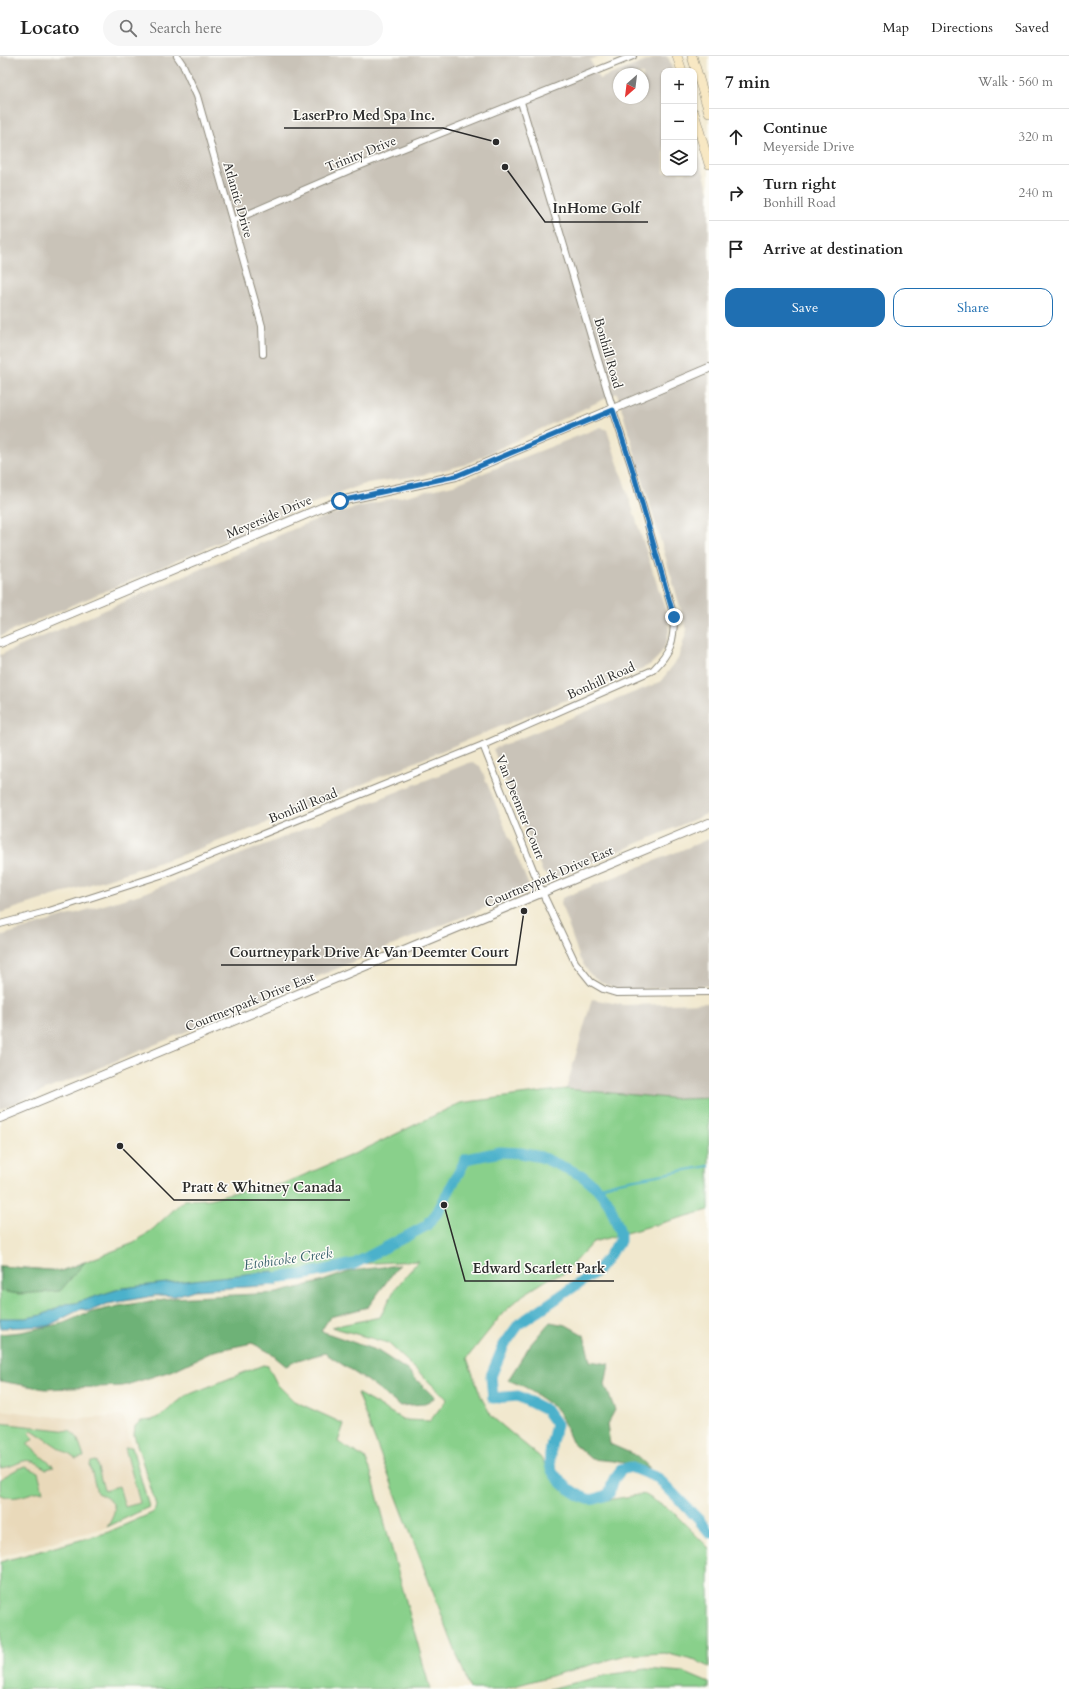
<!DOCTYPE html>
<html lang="en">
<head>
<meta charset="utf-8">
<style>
  :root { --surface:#fff; --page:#f6f6f6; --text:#222; --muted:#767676; --line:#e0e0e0; --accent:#1f6fb2 }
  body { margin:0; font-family:Cardo,serif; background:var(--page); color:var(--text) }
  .controls { position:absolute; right:12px; top:12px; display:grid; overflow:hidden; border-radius:8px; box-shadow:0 1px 3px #0004 }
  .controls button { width:36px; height:36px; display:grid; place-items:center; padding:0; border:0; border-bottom:1px solid var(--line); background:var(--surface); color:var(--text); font:20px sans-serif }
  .compass { position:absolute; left:613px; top:12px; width:36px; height:36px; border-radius:50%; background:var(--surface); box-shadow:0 1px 3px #0004; rotate:208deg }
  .stop { position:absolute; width:12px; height:12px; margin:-9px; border:3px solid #1f6fb2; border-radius:50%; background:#fff }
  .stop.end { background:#1f6fb2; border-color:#fff; box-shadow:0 1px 4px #0008 }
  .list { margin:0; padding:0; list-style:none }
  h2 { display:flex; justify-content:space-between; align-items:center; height:52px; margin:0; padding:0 16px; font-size:17px }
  h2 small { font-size:13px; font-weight:400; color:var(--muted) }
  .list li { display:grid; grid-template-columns:26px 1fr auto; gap:12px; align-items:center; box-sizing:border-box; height:56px; padding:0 16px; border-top:1px solid var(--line) }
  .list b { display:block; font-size:15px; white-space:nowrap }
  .list p { margin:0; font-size:13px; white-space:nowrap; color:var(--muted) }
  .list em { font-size:13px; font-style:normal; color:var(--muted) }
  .actions { display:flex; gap:8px; padding:12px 16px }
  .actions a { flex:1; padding:9px 0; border:1px solid var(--accent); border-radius:12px; text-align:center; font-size:14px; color:var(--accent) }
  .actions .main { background:var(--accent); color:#fff }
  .icon { flex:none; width:22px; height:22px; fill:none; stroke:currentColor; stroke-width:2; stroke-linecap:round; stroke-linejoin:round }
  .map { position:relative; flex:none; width:709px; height:1633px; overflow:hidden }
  header { display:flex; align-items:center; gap:24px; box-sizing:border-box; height:56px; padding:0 20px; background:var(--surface); border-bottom:1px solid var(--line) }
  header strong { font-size:19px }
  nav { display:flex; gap:22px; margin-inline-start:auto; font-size:14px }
  .search { width:280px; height:36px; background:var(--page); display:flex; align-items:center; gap:10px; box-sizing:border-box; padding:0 14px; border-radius:22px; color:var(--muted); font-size:15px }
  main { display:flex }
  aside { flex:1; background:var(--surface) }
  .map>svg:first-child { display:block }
  .built { fill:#e9d9ba }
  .industrial { fill:#c9c3b8; fill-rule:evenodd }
  .green { fill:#89d08b; stroke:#5a7e5b }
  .forest { fill:#6eb277; stroke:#4c6e51 }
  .water { fill:#4cb1cb; stroke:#3c6e7b }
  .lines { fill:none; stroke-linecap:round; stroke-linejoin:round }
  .stream { stroke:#4cb1cb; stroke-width:2 }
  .river { stroke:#4cb1cb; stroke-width:11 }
  .minor-casing { stroke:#8e8a7c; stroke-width:8 }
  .tertiary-casing { stroke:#8e8a7c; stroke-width:10 }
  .secondary-casing { stroke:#8e8a7c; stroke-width:10 }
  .minor { stroke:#fff; stroke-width:6 }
  .tertiary { stroke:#fff; stroke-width:8 }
  .secondary { stroke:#f8e8c3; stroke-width:9 }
  .route { stroke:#1f6fb2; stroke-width:5 }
  .labels { text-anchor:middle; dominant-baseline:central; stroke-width:3; stroke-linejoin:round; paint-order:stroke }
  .street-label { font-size:13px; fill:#2b2b2b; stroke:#fdfcf7 }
  .water-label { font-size:14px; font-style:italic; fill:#38616b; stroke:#fdfcf7 }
  .leader { fill:none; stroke:#2b2b2b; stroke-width:1.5 }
  .callout-dot { fill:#2b2b2b; stroke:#fdfcf7; stroke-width:1.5 }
  .callout-label { font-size:14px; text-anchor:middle; font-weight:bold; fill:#2b2b2b; stroke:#fdfcf7; stroke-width:3; stroke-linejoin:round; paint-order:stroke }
</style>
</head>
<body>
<header>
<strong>Locato</strong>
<div class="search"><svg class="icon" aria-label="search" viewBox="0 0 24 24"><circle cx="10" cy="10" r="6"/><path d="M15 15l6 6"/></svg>Search here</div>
<nav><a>Map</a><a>Directions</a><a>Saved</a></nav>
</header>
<main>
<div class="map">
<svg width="709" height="1633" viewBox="0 0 709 1633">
  <rect width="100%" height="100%" fill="#fdfcf7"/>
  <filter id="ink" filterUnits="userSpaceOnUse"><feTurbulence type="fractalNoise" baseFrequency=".025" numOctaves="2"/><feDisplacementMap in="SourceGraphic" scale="8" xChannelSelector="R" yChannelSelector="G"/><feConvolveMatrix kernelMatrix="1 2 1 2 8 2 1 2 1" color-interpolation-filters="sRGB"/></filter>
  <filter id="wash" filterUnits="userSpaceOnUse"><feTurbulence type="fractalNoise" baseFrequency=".012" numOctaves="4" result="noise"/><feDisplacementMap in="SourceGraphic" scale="16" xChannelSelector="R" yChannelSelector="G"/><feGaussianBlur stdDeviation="0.9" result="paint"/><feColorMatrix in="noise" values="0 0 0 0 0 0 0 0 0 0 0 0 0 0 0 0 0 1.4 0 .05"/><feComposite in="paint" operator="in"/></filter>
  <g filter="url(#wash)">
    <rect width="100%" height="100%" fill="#f1e8ce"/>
    <polygon class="built" points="0,1354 77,1363 123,1360 149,1451 107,1471 0,1500"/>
    <g class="industrial">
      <path d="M 0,0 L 599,0 L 590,4 L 599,23 L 660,0 L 666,0 L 669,3 L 673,15 L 664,15 L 664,117 L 694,117 L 694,81 L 709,136 L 709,757 L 554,823 L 543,817 L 493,693 L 660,626 L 678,603 L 687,574 L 617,337 L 464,409 L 418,420 L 367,427 L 295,454 L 0,580 ZM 619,18 L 643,18 L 643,42 L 619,42 Z"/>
      <polygon points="601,371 607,374 668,562 669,575 666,587 660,599 651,608 640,614 472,682 299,755 182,799 0,857 0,599 310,466 353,452 453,429"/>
      <polygon points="471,706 480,710 529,830 525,836 425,876 0,1053 0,880 147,836"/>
      <polygon points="709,783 709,930 621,934 604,928 590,918 580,903 561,848 562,842"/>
      <polygon points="592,943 624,949 709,947 709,1042 680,1043 566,1033"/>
    </g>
    <g class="green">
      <polygon points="566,1033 680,1043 709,1042 709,1154 593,1186 563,1218 550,1222 523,1239 503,1257 467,1302 481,1341 492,1361 540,1401 562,1434 595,1446 644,1438 673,1456 707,1490 709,1493 709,1611 696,1605 665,1597 626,1599 504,1633 470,1633 357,1337 404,1364 430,1365 447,1343 388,1287 331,1271 380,1261 395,1233 418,1205 354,1208 302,1219 135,1234 43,1262 0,1267 0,1210 61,1215 134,1187 153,1173 184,1144 210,1143 231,1137 283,1128 361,1095 460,1047"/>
      <polygon points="263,1309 268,1310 277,1328 294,1345 344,1368 338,1386 365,1402 370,1413 430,1633 0,1633 0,1506 106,1477 152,1457 155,1454 156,1449 134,1379 135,1370 141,1365 152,1364 162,1359 185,1340"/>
      <path d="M 0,1367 L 70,1375 L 77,1381 L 84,1401 L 76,1403 L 32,1374 L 29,1377 L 34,1382 L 27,1388 L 54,1411 L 46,1413 C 23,1395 21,1411 0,1412 Z"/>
      <path d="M 132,1391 L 149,1451 L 107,1471 C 119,1452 117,1446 97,1437 L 90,1409 L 91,1406 L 96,1405 L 104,1434 L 119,1430 L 125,1451 L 140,1447 L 125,1392 Z"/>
      <path d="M 26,1411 L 38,1416 L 43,1435 C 28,1436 14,1447 0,1438 L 0,1423 L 19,1412 Z"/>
      <polygon points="646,1613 683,1616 709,1627 709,1633 549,1633 607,1619"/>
    </g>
    <g class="forest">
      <polygon points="85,1206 60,1235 19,1238 0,1235 0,1210 61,1215"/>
      <polygon points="399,1209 368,1251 330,1261 321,1275 378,1295 407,1314 435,1342 423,1348 400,1350 367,1325 325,1297 298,1304 286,1310 269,1296 252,1287 214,1295 174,1314 123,1330 45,1333 0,1325 0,1278 21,1276 64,1267 84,1258 119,1250 171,1242 277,1237 320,1226 351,1215"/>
      <polygon points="550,1266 566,1269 584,1279 590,1305 609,1308 605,1329 615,1354 607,1369 610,1388 637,1400 650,1412 613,1405 591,1403 572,1386 558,1354 525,1331 508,1324 530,1289"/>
    </g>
    <polygon class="water" points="273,1215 278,1229 194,1234 175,1240 159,1239 107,1248 90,1255 81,1253 48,1270 0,1272 0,1262 26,1262 42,1259 65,1248 75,1247 122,1232"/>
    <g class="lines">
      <polyline class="stream" points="597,1132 618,1126 709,1110"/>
      <path class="river" d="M 261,1223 L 302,1219 L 354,1208 L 426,1170 L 437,1157 L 466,1103 L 500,1096 L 521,1097 L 541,1101 L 581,1119 L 597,1132 L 609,1147 L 620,1176 L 620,1185 L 597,1215 L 519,1268 L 504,1289 L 491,1320 L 493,1342 L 518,1340 L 546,1354 L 556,1368 C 554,1379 548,1397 550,1408 C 551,1421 576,1440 588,1443 C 594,1445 603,1440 609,1438 L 614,1423 L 621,1414 L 630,1411 L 658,1422 L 699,1464 L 709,1477"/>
    </g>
  </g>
  <g filter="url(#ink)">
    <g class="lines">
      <g class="minor-casing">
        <g id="minor">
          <polyline points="177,0 183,9 197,40 262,270 263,298"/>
          <polyline points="232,165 352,113 633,0"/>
          <polyline points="483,689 542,836 575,906 591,926 603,933 616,937 709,936"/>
          <path d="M 0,868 L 46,856 L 164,818 L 483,689 L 653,614 C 671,596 674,586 674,561 L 631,409 L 613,354 L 521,46"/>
        </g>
      </g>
      <g class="tertiary-casing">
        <g id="tertiary">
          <polyline points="0,587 326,450 340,445 456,420 709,312"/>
          <polyline points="0,1062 709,767"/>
        </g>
      </g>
      <g class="secondary-casing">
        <g id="secondary">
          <polyline points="677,0 682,15"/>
          <polyline points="692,0 709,56"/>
          <polyline points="694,57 709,108"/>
        </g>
      </g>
      <use href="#minor" class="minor"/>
      <use href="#tertiary" class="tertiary"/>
      <use href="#secondary" class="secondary"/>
    </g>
  </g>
  <g class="lines" filter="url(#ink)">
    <polyline class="route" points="340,445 456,420 613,354 632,412 674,561"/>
  </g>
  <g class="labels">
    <g class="street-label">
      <text transform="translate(361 98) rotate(-22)">Trinity Drive</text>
      <text transform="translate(238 144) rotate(74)">Atlantic Drive</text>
      <text transform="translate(608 297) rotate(74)">Bonhill Road</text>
      <text transform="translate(269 461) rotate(-23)">Meyerside Drive</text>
      <text transform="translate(601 625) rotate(-24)">Bonhill Road</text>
      <text transform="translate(303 750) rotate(-22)">Bonhill Road</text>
      <text transform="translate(520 751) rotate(68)">Van Deemter Court</text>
      <text transform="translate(549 821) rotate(-23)">Courtneypark Drive East</text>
      <text transform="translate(250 946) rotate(-22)">Courtneypark Drive East</text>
    </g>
    <g class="water-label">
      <text transform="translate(288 1203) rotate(-8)">Etobicoke Creek</text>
    </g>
  </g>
  <path class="leader" d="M496 86L443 72H284M505 111L545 166H648M524 855L516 909H221M120 1090L174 1144H350M444 1149L465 1225H614"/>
  <g class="callout-dot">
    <circle cx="496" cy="86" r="4"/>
    <circle cx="505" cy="111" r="4"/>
    <circle cx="524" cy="855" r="4"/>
    <circle cx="120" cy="1090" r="4"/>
    <circle cx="444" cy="1149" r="4"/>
  </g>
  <g class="callout-label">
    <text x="364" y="64">LaserPro Med Spa Inc.</text>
    <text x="596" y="157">InHome Golf</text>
    <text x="369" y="901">Courtneypark Drive At Van Deemter Court</text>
    <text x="262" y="1136">Pratt &amp; Whitney Canada</text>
    <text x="539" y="1217">Edward Scarlett Park</text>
  </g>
</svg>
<div class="controls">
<button>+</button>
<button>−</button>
<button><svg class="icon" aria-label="layers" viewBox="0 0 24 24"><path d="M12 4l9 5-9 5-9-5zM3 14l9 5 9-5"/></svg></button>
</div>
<svg class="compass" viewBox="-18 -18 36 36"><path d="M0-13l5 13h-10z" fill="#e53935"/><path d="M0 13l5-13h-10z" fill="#767676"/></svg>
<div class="stop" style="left:340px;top:445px"></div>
<div class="stop end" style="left:674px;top:561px"></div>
</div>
<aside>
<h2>7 min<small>Walk · 560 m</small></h2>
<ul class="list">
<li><svg class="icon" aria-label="ahead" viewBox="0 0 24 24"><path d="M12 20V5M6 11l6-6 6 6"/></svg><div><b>Continue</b><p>Meyerside Drive</p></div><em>320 m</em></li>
<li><svg class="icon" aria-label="right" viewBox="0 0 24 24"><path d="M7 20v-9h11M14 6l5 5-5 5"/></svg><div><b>Turn right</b><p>Bonhill Road</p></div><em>240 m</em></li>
<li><svg class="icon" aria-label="arrive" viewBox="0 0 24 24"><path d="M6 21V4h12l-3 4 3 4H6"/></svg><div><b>Arrive at destination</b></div></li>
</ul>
<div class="actions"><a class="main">Save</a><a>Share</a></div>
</aside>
</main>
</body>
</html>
